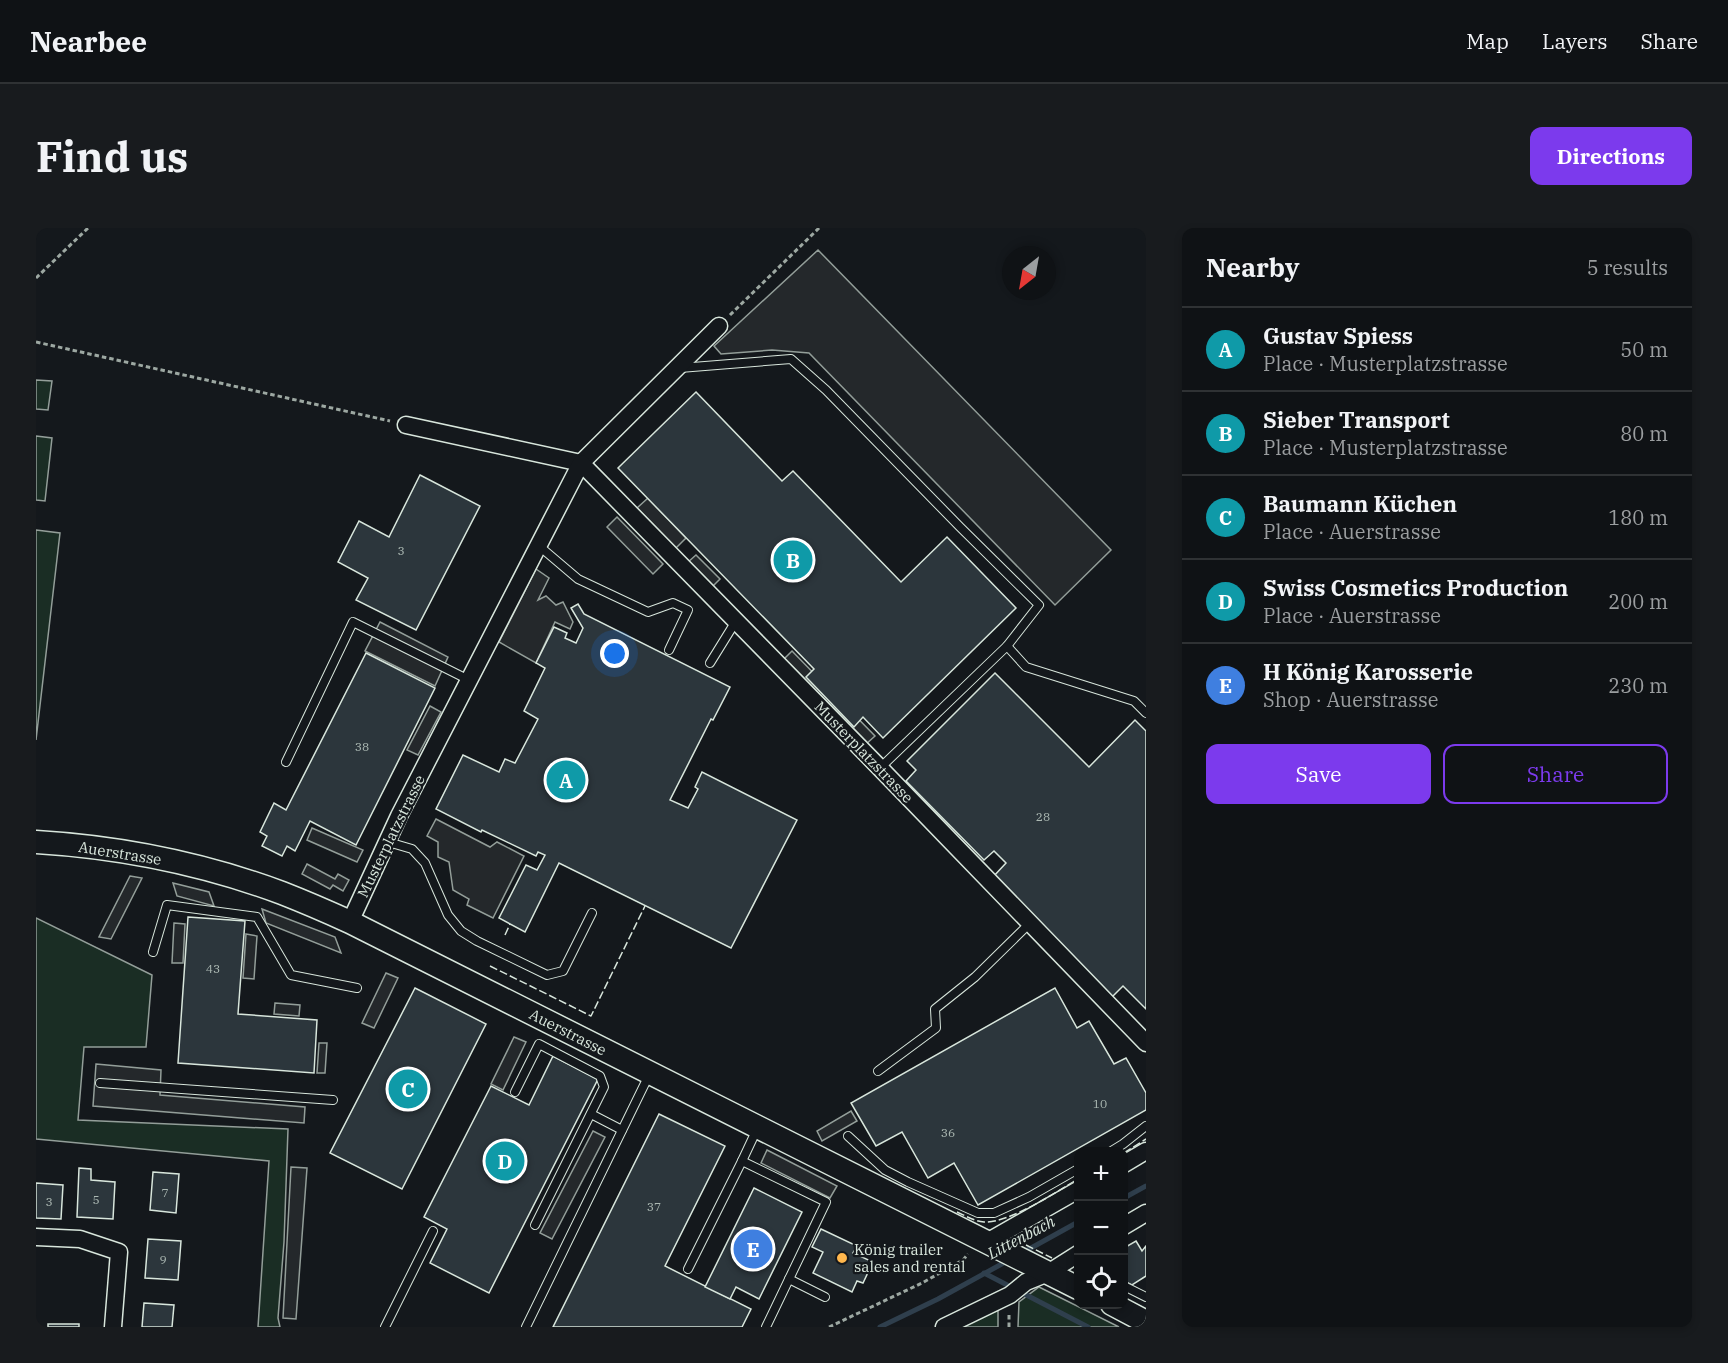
<!DOCTYPE html>
<html lang="en">
<head>
<meta charset="utf-8">
<style>
  :root { --surface:#0f1215; --page:#181b1e; --text:#f1f3f6; --muted:#9b9ea0; --line:#2f3234; --accent:#7c3aed }
  body { margin:0; font-family:"IBM Plex Serif",serif; background:var(--page); color:var(--text) }
  .controls { position:absolute; right:18px; bottom:18px; display:grid; overflow:hidden; border-radius:12px; box-shadow:0 3px 9px #0003 }
  .controls button { width:54px; height:54px; display:grid; place-items:center; padding:0; border:0; border-bottom:2px solid var(--line); background:var(--surface); color:var(--text); font:30px sans-serif }
  .compass { position:absolute; left:966px; top:18px; width:54px; height:54px; border-radius:50%; background:var(--surface); box-shadow:0 3px 9px #0003; rotate:211deg }
  .you { position:absolute; left:579px; top:426px; width:21px; height:21px; margin:-15px; border:4px solid #fff; border-radius:50%; background:#1a73e8; box-shadow:0 0 0 9px #1a73e833 }
  .badge { display:grid; place-items:center; width:39px; height:39px; border-radius:50%; background:var(--accent); color:#fff; font-size:20px; font-weight:700 }
  .pin { position:absolute; translate:-50% -50%; border:3px solid #fff; box-shadow:0 2px 6px #0006 }
  .list { margin:0; padding:0; list-style:none }
  h2 { display:flex; justify-content:space-between; align-items:center; height:78px; margin:0; padding:0 24px; font-size:26px }
  h2 small { font-size:20px; font-weight:400; color:var(--muted) }
  .list li { display:grid; grid-template-columns:39px 1fr auto; gap:18px; align-items:center; box-sizing:border-box; height:84px; padding:0 24px; border-top:2px solid var(--line) }
  .list b { display:block; font-size:22px; white-space:nowrap }
  .list p { margin:0; font-size:20px; white-space:nowrap; color:var(--muted) }
  .list em { font-size:20px; font-style:normal; color:var(--muted) }
  .actions { display:flex; gap:12px; padding:18px 24px }
  .actions a { flex:1; padding:14px 0; border:2px solid var(--accent); border-radius:12px; text-align:center; font-size:21px; color:var(--accent) }
  .actions .main { background:var(--accent); color:#fff }
  .icon { flex:none; width:33px; height:33px; fill:none; stroke:currentColor; stroke-width:2; stroke-linecap:round; stroke-linejoin:round }
  .map { position:relative; flex:none; width:1110px; height:1099px; overflow:hidden; border-radius:12px }
  header { display:flex; align-items:center; gap:36px; box-sizing:border-box; height:84px; padding:0 30px; background:var(--surface); border-bottom:2px solid var(--line) }
  header strong { font-size:28px }
  nav { display:flex; gap:33px; margin-inline-start:auto; font-size:21px }
  .intro { display:flex; align-items:center; justify-content:space-between; box-sizing:border-box; height:144px; padding:0 36px }
  h1 { margin:0; font-size:42px }
  .button { padding:15px 27px; border-radius:12px; background:var(--accent); color:#fff; font-size:21px; font-weight:700 }
  main { display:flex; gap:36px; padding:0 36px }
  aside { flex:1; background:var(--surface); border-radius:12px; box-shadow:0 3px 9px #0003 }
  .map>svg:first-child { display:block }
  .green { fill:#1a2d24; stroke:#939e99; stroke-width:1.5 }
  .parking { fill:#24282b; stroke:#939e99; stroke-width:1.5 }
  .lines { fill:none; stroke-linecap:round; stroke-linejoin:round }
  .stream { stroke:#2f3f4d; stroke-width:5 }
  .building { fill:#2c363c; stroke:#d8e6dc; stroke-width:1.5 }
  .service-casing { stroke:#d8e6dc; stroke-width:10 }
  .minor-casing { stroke:#d8e6dc; stroke-width:19 }
  .secondary-casing { stroke:#d8e6dc; stroke-width:25 }
  .path { stroke:#9da8a2; stroke-width:3; stroke-dasharray:4.5 3; stroke-linecap:butt }
  .service { stroke:#14181c; stroke-width:8 }
  .minor { stroke:#14181c; stroke-width:16 }
  .secondary { stroke:#14181c; stroke-width:22 }
  .fence { stroke:#d8e6dc; stroke-width:1.5; stroke-dasharray:8 3; stroke-linecap:butt }
  .poi-dot { fill:#ffb74d; stroke:#14181c; stroke-width:2 }
  .labels { text-anchor:middle; dominant-baseline:central; stroke-width:4.5; stroke-linejoin:round; paint-order:stroke }
  .number-label { font-size:12px; fill:#adbab4 }
  .street-label { font-size:15px; fill:#d8e6dc; stroke:#14181c }
  .poi-label { font-size:15px; fill:#d8e6dc; stroke:#14181c; text-anchor:start }
  .water-label { font-size:16px; font-style:italic; fill:#d8e6dc; stroke:#14181c }
</style>
</head>
<body>
<header>
<strong>Nearbee</strong>
<nav><a>Map</a><a>Layers</a><a>Share</a></nav>
</header>
<div class="intro"><h1>Find us</h1><a class="button">Directions</a></div>
<main>
<div class="map">
<svg width="1110" height="1099" viewBox="0 0 1110 1099">
  <rect width="100%" height="100%" fill="#14181c"/>
  <g class="green">
    <polygon points="0,152 16,153 12,182 0,181"/>
    <polygon points="0,208 16,210 9,273 0,272"/>
    <polygon points="0,302 24,305 0,512"/>
    <polygon points="0,690 116,747 110,819 48,819 42,892 252,901 248,1014 242,1090 244,1099 222,1099 233,933 0,911"/>
    <polygon points="1003,1059 1083,1099 982,1099 983,1074"/>
    <polygon points="962,1082 962,1099 925,1099"/>
  </g>
  <g class="parking">
    <polygon points="782,22 1075,322 1019,377 773,125 736,122 685,126 678,118"/>
    <polygon points="612,270 650,310 640,320 601,280"/>
    <polygon points="581,289 627,336 617,346 571,299"/>
    <polygon points="660,327 684,351 675,360 651,335"/>
    <polygon points="500,341 513,350 502,372 510,368 520,377 527,374 537,394 534,401 519,394 500,435 463,414"/>
    <polygon points="344,394 412,429 399,458 329,423"/>
    <polygon points="756,423 839,508 829,517 747,432"/>
    <polygon points="394,478 405,484 382,527 371,522"/>
    <polygon points="400,591 454,619 461,614 488,628 457,690 431,677 433,671 417,662 413,634 402,629 402,614 391,608"/>
    <polygon points="276,600 327,622 321,634 271,612"/>
    <polygon points="271,636 299,651 302,646 313,652 307,663 297,657 294,661 266,646"/>
    <polygon points="94,648 106,650 75,711 63,709"/>
    <polygon points="137,655 173,664 178,678 141,668"/>
    <polygon points="226,681 299,709 305,725 230,695"/>
    <polygon points="138,695 149,696 147,735 136,735"/>
    <polygon points="210,706 221,708 218,751 207,750"/>
    <polygon points="350,745 362,750 338,800 326,795"/>
    <polygon points="239,775 264,777 263,788 238,786"/>
    <polygon points="478,809 490,814 467,862 455,856"/>
    <polygon points="283,815 291,815 289,845 281,845"/>
    <polygon points="60,836 125,842 124,867 269,879 268,895 57,878"/>
    <polygon points="815,883 821,893 786,913 781,903"/>
    <polygon points="557,903 569,909 516,1011 504,1005"/>
    <polygon points="731,922 801,958 794,970 725,935"/>
    <polygon points="255,939 271,940 260,1091 247,1090"/>
  </g>
  <g class="lines">
    <g class="stream">
      <polyline points="1088,970 1110,958"/>
      <polyline points="986,1025 1042,994"/>
      <polyline points="948,1045 1052,1099"/>
      <polyline points="844,1099 902,1071 973,1032"/>
    </g>
  </g>
  <g class="building">
    <polygon points="660,164 746,253 757,243 865,354 911,309 980,380 847,510 827,489 818,499 770,449 778,441 582,240"/>
    <polygon points="384,247 444,278 380,402 320,372 332,350 302,334 323,293 353,309"/>
    <polygon points="542,376 548,386 694,459 677,492 675,491 634,572 652,580 662,561 659,559 666,544 761,592 695,720 523,635 489,704 463,690 490,637 501,642 509,627 502,624 500,628 446,602 445,604 400,581 427,527 463,544 469,531 479,535 502,491 488,483 509,440 500,435 518,399 531,405 529,410 540,415 547,400 535,380"/>
    <polygon points="330,425 399,460 320,617 274,593 259,623 251,618 246,628 226,618 231,608 224,604 238,575 250,582"/>
    <polygon points="959,445 1053,539 1099,492 1110,503 1110,781 1087,758 1076,769 957,649 970,635 958,623 948,632 870,553 880,542 871,533"/>
    <polygon points="152,689 209,693 202,786 281,792 278,845 142,835"/>
    <polygon points="379,760 450,796 366,961 294,925"/>
    <polygon points="1019,760 1041,800 1053,793 1078,836 1090,830 1110,865 1110,882 942,977 918,935 892,950 866,904 840,918 815,875"/>
    <polygon points="517,828 562,851 453,1065 394,1035 411,1001 388,989 455,858 493,877"/>
    <polygon points="623,886 689,918 629,1038 715,1081 706,1099 517,1099"/>
    <polygon points="43,940 55,941 55,952 79,954 77,991 41,989"/>
    <polygon points="117,944 143,946 140,985 114,982"/>
    <polygon points="0,955 27,957 25,991 0,990"/>
    <polygon points="718,960 766,984 723,1071 700,1059 694,1071 669,1059"/>
    <polygon points="785,1001 821,1018 817,1025 837,1034 827,1055 821,1053 816,1064 777,1045 787,1024 776,1019"/>
    <polygon points="112,1011 145,1013 142,1052 109,1050"/>
    <polygon points="1100,1013 1106,1023 1110,1018 1110,1048 1096,1057 1088,1053 1088,1020"/>
    <polygon points="108,1075 138,1077 136,1099 106,1099"/>
    <rect x="12" y="1096" width="31" height="3"/>
  </g>
  <g class="lines">
    <g class="service-casing">
      <g id="service">
        <polyline points="644,140 755,131 790,162 924,299 1003,377 971,418"/>
        <polyline points="502,317 542,351 612,384 637,375 652,382 633,422"/>
        <polyline points="674,435 700,393"/>
        <polyline points="250,534 317,394 433,452"/>
        <polyline points="844,540 971,418 990,439 1098,473 1110,485"/>
        <polyline points="352,614 376,621 389,635 412,687 425,703 441,713 511,747 527,743 556,685"/>
        <polyline points="117,724 131,677 221,689 255,747 321,760"/>
        <polyline points="842,843 900,800 899,781 939,749 994,695"/>
        <polyline points="64,855 297,872"/>
        <polyline points="479,864 503,816 564,848 568,859 499,997"/>
        <polyline points="555,886 586,902"/>
        <polyline points="722,899 706,933 790,974 730,1099"/>
        <polyline points="812,908 849,942 872,954 942,985 958,985 993,969 1042,941"/>
        <polyline points="1074,924 1087,916 1110,898"/>
        <polyline points="652,1041 706,933"/>
        <polyline points="753,1051 789,1069"/>
        <polyline points="1088,1058 1110,1069"/>
        <polyline points="349,1099 397,1003"/>
        <polyline points="490,1099 614,845"/>
      </g>
    </g>
    <g class="minor-casing">
      <g id="minor">
        <polyline points="370,197 545,235 683,98"/>
        <polyline points="314,694 363,588 545,235 844,540 1110,815"/>
        <polyline points="1088,936 1110,923"/>
        <polyline points="1088,998 1110,985"/>
        <polyline points="0,1009 44,1011 83,1024 77,1099"/>
        <polyline points="951,1014 1042,962"/>
        <polyline points="908,1099 974,1067 990,1054 1012,1045 1042,1026"/>
      </g>
    </g>
    <g class="secondary-casing">
      <g id="secondary">
        <path d="M 0,614 C 83,619 168,636 246,665 C 269,674 292,684 314,694 L 1042,1060"/>
        <polyline points="1076,1076 1110,1094"/>
      </g>
    </g>
    <g class="path">
      <polyline points="0,50 52,0"/>
      <polyline points="694,87 783,0"/>
      <polyline points="0,114 354,193"/>
      <polyline points="793,1099 886,1055 927,1032 932,1026"/>
      <polyline points="973,1099 973,1086"/>
    </g>
    <use href="#service" class="service"/>
    <use href="#minor" class="minor"/>
    <use href="#secondary" class="secondary"/>
    <g class="fence">
      <polyline points="469,707 474,696"/>
      <polyline points="454,738 555,788 609,678"/>
      <polyline points="1088,925 1110,911"/>
      <path d="M 921,984 C 930,988 938,993 948,994 C 974,995 1020,964 1042,951"/>
      <polyline points="990,1017 1016,1030"/>
    </g>
  </g>
  <circle class="poi-dot" cx="806" cy="1030" r="6"/>
  <g class="labels">
    <g class="number-label">
      <text x="365" y="322">3</text>
      <text x="326" y="518">38</text>
      <text x="1007" y="588">28</text>
      <text x="177" y="740">43</text>
      <text x="1064" y="875">10</text>
      <text x="912" y="904">36</text>
      <text x="129" y="964">7</text>
      <text x="60" y="971">5</text>
      <text x="13" y="973">3</text>
      <text x="618" y="978">37</text>
      <text x="127" y="1031">9</text>
    </g>
    <g class="street-label">
      <text transform="translate(828 524) rotate(46)">Musterplatzstrasse</text>
      <text transform="translate(355 608) rotate(-64)">Musterplatzstrasse</text>
      <text transform="translate(84 625) rotate(9)">Auerstrasse</text>
      <text transform="translate(532 804) rotate(27)">Auerstrasse</text>
    </g>
    <g class="poi-label">
      <text x="818" y="1021">König trailer<tspan x="818" dy="17">sales and rental</tspan></text>
    </g>
    <g class="water-label">
      <text transform="translate(985 1009) rotate(-28)">Littenbach</text>
    </g>
  </g>
</svg>
<div class="controls">
<button>+</button>
<button>−</button>
<button><svg class="icon" aria-label="locate" viewBox="0 0 24 24"><circle cx="12" cy="12" r="6"/><path d="M12 2v4M12 18v4M2 12h4M18 12h4"/></svg></button>
</div>
<svg class="compass" viewBox="-18 -18 36 36"><path d="M0-13l5 13h-10z" fill="#e53935"/><path d="M0 13l5-13h-10z" fill="#9b9ea0"/></svg>
<div class="you"></div>
<div class="pin badge" style="left:530px;top:552px;background:#0f9aa8">A</div>
<div class="pin badge" style="left:757px;top:332px;background:#0f9aa8">B</div>
<div class="pin badge" style="left:372px;top:861px;background:#0f9aa8">C</div>
<div class="pin badge" style="left:469px;top:933px;background:#0f9aa8">D</div>
<div class="pin badge" style="left:717px;top:1021px;background:#3f7fe0">E</div>
</div>
<aside>
<h2>Nearby<small>5 results</small></h2>
<ul class="list">
<li><span class="badge" style="background:#0f9aa8">A</span><div><b>Gustav Spiess</b><p>Place · Musterplatzstrasse</p></div><em>50 m</em></li>
<li><span class="badge" style="background:#0f9aa8">B</span><div><b>Sieber Transport</b><p>Place · Musterplatzstrasse</p></div><em>80 m</em></li>
<li><span class="badge" style="background:#0f9aa8">C</span><div><b>Baumann Küchen</b><p>Place · Auerstrasse</p></div><em>180 m</em></li>
<li><span class="badge" style="background:#0f9aa8">D</span><div><b>Swiss Cosmetics Production</b><p>Place · Auerstrasse</p></div><em>200 m</em></li>
<li><span class="badge" style="background:#3f7fe0">E</span><div><b>H König Karosserie</b><p>Shop · Auerstrasse</p></div><em>230 m</em></li>
</ul>
<div class="actions"><a class="main">Save</a><a>Share</a></div>
</aside>
</main>
</body>
</html>
